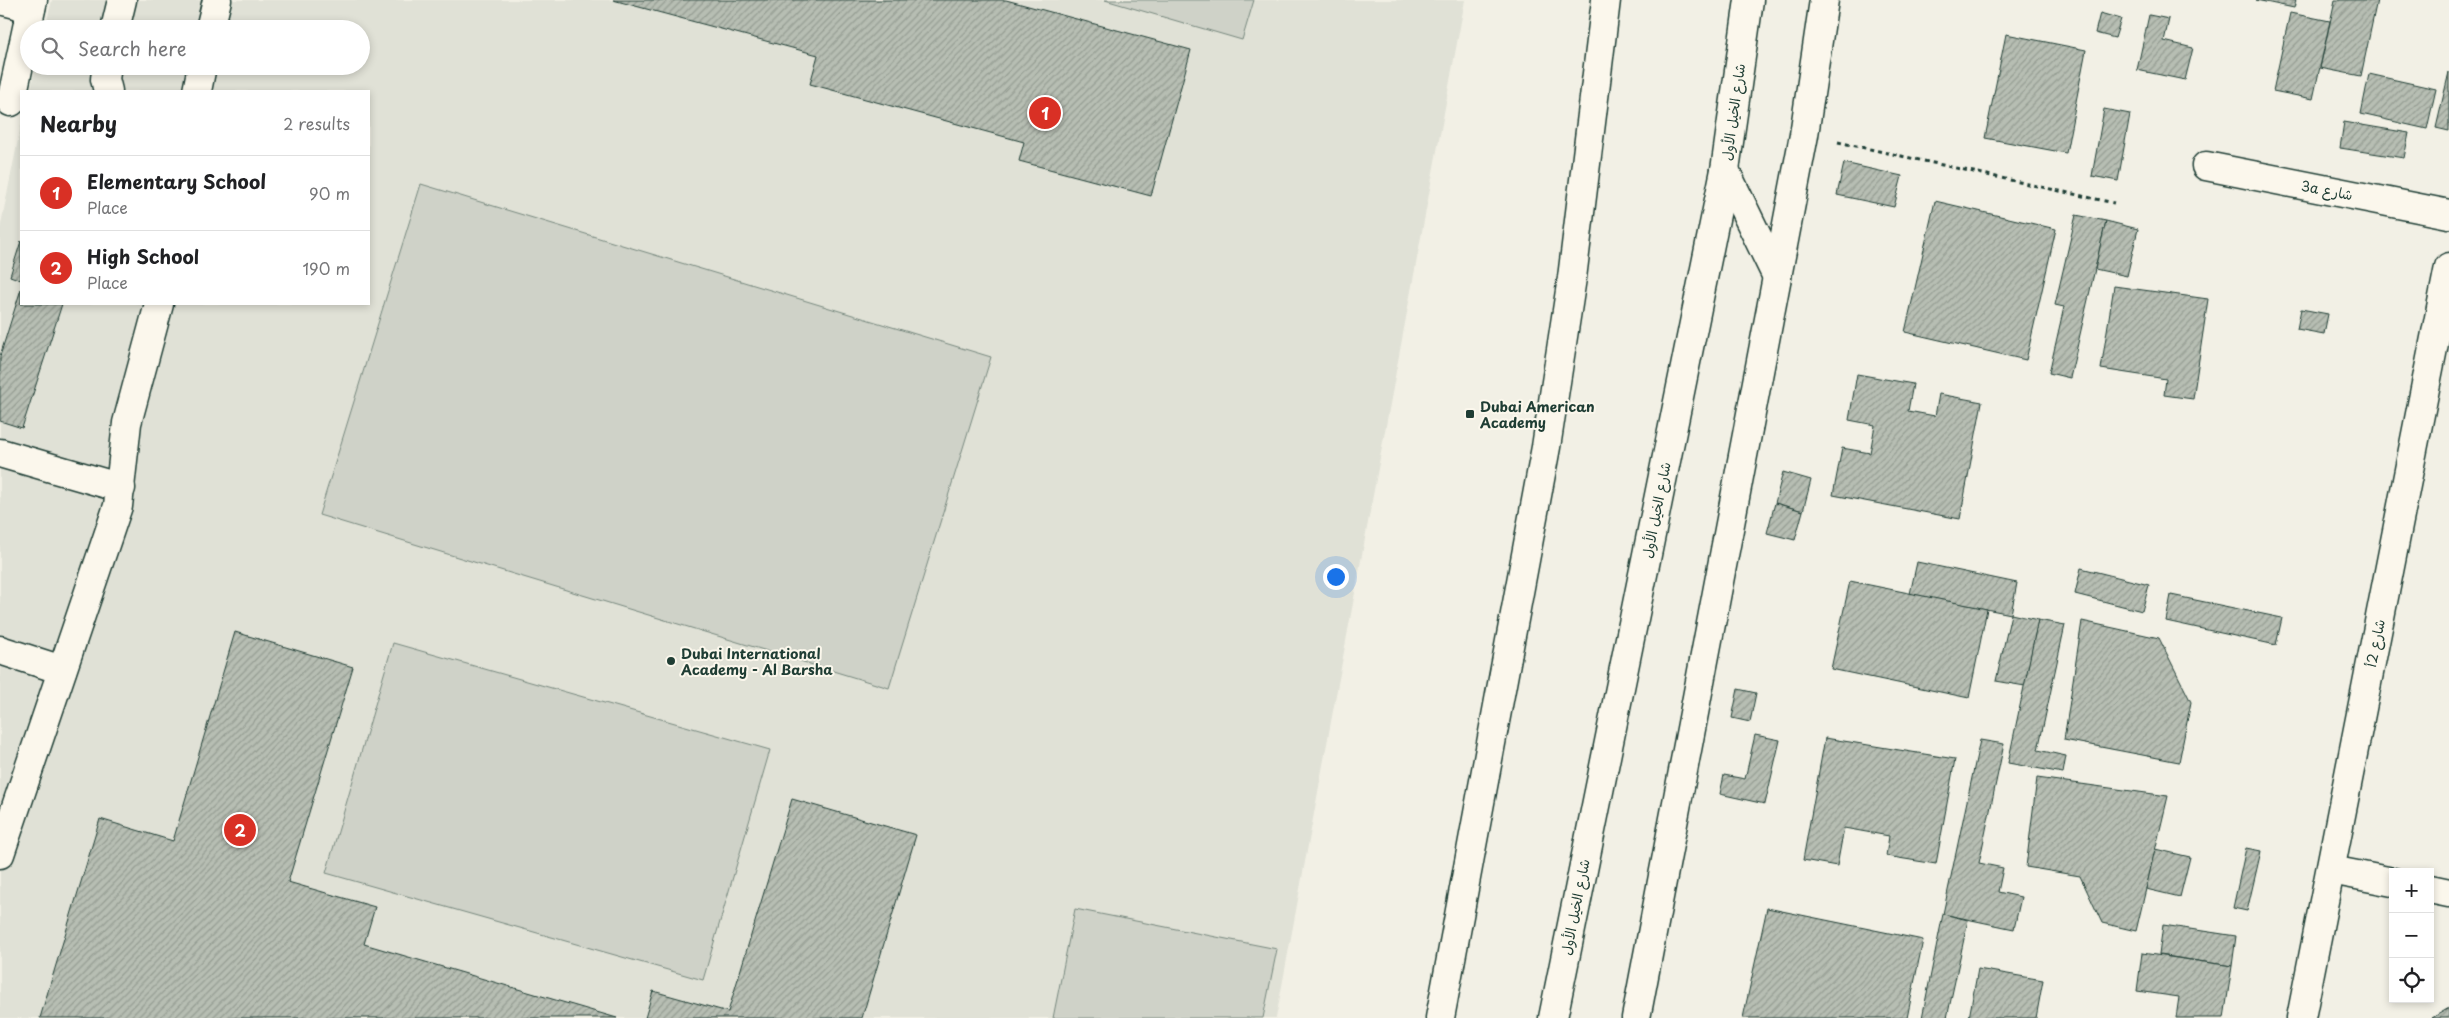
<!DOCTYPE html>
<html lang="en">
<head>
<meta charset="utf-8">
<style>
  :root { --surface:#fff; --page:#f2f2f2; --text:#202124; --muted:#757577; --line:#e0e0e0; --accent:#d93025 }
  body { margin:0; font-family:"Playpen Sans","Playpen Sans Arabic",sans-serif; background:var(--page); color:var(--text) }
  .controls { position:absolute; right:15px; bottom:15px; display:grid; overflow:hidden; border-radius:0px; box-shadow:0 2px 8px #0003 }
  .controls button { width:45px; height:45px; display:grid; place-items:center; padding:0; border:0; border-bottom:1px solid var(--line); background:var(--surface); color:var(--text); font:25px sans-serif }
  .you { position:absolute; left:1335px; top:576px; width:18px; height:18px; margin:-12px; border:4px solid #fff; border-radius:50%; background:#1a73e8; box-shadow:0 0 0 8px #1a73e833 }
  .badge { display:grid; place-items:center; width:32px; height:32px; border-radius:50%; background:var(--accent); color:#fff; font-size:16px; font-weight:700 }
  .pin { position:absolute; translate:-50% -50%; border:2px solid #fff; box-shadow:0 1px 5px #0006 }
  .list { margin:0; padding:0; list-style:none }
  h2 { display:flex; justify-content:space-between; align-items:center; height:65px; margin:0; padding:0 20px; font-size:21px }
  h2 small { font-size:16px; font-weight:400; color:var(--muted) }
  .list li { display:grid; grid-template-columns:32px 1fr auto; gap:15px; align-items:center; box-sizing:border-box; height:75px; padding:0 20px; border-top:1px solid var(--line) }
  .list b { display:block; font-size:19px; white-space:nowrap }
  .list p { margin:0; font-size:16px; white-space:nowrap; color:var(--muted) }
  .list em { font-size:16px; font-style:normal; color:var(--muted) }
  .icon { flex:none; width:28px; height:28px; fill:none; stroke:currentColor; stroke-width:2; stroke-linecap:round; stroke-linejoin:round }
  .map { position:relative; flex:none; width:2449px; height:1018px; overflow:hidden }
  .search { position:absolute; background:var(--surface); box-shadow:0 2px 8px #0003; left:20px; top:20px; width:350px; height:55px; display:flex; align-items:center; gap:12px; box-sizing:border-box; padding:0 18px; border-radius:28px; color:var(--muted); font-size:19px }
  .panel { position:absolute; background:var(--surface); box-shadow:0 2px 8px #0003; left:20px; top:90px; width:350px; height:215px; border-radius:0px }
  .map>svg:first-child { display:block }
  .built { fill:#e0e1d6 }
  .green { fill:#cfd2c8; stroke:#77887e }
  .building { fill:url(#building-hatch); stroke:#1f3d34 }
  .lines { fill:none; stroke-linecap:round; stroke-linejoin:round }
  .minor-casing { stroke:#1f3d34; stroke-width:31 }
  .major-casing { stroke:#1f3d34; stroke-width:31 }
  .path { stroke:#1f3d34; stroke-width:3; stroke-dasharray:4 4; stroke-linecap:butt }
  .minor { stroke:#fbf7ec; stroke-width:28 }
  .major { stroke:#fbf7ec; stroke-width:28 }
  .poi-dot { fill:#1f3d34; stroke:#fbf7ec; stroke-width:2 }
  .labels { text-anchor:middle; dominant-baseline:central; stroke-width:4; stroke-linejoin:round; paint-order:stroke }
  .street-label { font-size:14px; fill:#1f3d34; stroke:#fbf7ec }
  .poi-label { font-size:14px; font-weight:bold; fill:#1f3d34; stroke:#fbf7ec; text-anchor:start }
</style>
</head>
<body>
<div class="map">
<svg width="2449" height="1018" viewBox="0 0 2449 1018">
  <defs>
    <pattern id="building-hatch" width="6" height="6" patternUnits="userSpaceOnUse" patternTransform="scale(1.25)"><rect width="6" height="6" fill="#b7beb3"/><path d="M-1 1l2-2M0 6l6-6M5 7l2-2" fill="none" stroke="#949c92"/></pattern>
  </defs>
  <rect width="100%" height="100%" fill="#f2f0e5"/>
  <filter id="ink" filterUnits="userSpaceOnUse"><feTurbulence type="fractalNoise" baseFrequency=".02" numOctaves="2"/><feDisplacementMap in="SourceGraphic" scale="10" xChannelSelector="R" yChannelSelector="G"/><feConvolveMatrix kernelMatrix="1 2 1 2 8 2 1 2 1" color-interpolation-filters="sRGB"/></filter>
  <g filter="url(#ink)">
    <polygon class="built" points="52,0 1465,0 1276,1018 0,1018 0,229 21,125 21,304 369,304 369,91 30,91 36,66 361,66 361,29 45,29"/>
    <g class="green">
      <polygon points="1105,0 1254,0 1242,40"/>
      <polygon points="421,184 991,357 889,688 319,515"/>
      <polygon points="393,643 770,750 703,980 326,873"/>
      <polygon points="1075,909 1277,949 1263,1018 1053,1018"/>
    </g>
    <g class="building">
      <polygon points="613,0 1006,0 1191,50 1151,196 1019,161 1024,142 810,84 818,55"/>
      <polygon points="2256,0 2296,0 2294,8"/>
      <polygon points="2335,0 2377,0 2361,76 2320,68"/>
      <polygon points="2100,13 2121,19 2115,38 2095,33"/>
      <polygon points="2290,13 2330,21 2313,99 2273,91"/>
      <polygon points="2149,15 2169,19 2164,41 2193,48 2185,80 2137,70"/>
      <polygon points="2006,34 2086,50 2066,153 1985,138"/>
      <polygon points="2449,72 2449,131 2436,128"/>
      <polygon points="2369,74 2436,89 2427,129 2361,114"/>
      <polygon points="2104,109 2130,114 2118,181 2092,176"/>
      <polygon points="2344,122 2409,133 2404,158 2340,148"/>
      <polygon points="1844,163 1902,176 1894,207 1837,195"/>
      <polygon points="1935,201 2056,229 2026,360 1905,332"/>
      <polygon points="2076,215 2106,221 2070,378 2049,373 2064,307 2055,305"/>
      <polygon points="2106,221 2138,229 2127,276 2095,269"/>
      <polygon points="21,241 21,280 10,276"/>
      <polygon points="2114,286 2208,299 2193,399 2164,395 2166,379 2101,369"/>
      <polygon points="21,289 21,304 62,304 22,428 0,421 0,356"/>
      <polygon points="2301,309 2328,314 2324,334 2297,329"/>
      <polygon points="1857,374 1913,384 1908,411 1935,416 1939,394 1982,402 1960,519 1833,495 1842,448 1870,453 1875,425 1849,420"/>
      <polygon points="1783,472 1811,480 1803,511 1775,503"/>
      <polygon points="1775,503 1803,511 1795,540 1767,533"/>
      <polygon points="1917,562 2017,583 2011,614 1910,594"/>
      <polygon points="2081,568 2149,585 2142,611 2075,594"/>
      <polygon points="1850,581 1987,609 1969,698 1831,669"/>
      <polygon points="2171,595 2282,618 2276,645 2166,621"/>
      <polygon points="2011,614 2038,620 2025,686 1996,681"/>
      <polygon points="2038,620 2065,625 2038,750 2066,756 2063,773 2008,763"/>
      <polygon points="2082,621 2159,638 2191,702 2179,762 2064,740"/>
      <polygon points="235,632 353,667 288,882 375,907 364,944 617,1018 40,1018 100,819 173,841"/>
      <polygon points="1738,689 1756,693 1750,722 1732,718"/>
      <polygon points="1755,735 1780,740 1765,804 1720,794 1724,775 1745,779"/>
      <polygon points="1825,738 1955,759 1936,864 1886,856 1889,836 1844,828 1837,866 1803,860"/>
      <polygon points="1980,740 2004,744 1979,863 2003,868 1998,892 2021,897 2014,929 1943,914"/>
      <polygon points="2037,778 2168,796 2136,931 2102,923 2080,876 2026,867"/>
      <polygon points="792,799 916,835 862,1018 645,1018 653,991 728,1012"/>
      <polygon points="2246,848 2261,851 2247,911 2233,908"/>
      <polygon points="2155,849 2190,857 2180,897 2146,889"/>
      <polygon points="1767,908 1923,940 1907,1018 1743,1018"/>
      <polygon points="1943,914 1968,920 1947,1018 1922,1018"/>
      <polygon points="2163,925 2236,936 2232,966 2159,955"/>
      <polygon points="2142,953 2232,966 2224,1018 2176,1018 2179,997 2137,991"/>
      <polygon points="1978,969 2043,980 2036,1018 1969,1018"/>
      <polygon points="2449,1008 2449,1018 2432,1018"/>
    </g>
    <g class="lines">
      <g class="minor-casing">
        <g id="minor">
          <polyline points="0,0 31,8"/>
          <polyline points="115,29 122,0"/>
          <polyline points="210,29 217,0"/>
          <polyline points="107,66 105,79 108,91"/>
          <polyline points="197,91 202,66"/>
          <polyline points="11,102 33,0"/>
          <polyline points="2206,166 2449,214"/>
          <polyline points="0,453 121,488"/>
          <polyline points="0,650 62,670"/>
          <polyline points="0,854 118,506 127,423 159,304"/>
          <polyline points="2331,870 2393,882"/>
          <polyline points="2430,889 2449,893"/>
          <polyline points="1636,1018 1804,135 1824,0"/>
          <polyline points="2301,1018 2449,267"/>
        </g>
      </g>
      <g class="major-casing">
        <g id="major">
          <polyline points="1725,170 1777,277"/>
          <polyline points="1440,1018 1546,447 1572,278 1606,0"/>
          <polyline points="1553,1018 1725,170 1749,0"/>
        </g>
      </g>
      <polyline class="path" points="1838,142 2114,203"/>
      <use href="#minor" class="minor"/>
      <use href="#major" class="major"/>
    </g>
  </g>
  <g class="poi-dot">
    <rect x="1465" y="409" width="10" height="10" rx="2.5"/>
    <circle cx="671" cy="661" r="5"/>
  </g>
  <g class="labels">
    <g class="street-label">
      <text transform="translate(1733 112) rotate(-82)">شارع الخيل الأول</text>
      <text transform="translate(2327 190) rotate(11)">3a شارع</text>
      <text transform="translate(1656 510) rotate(-79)">شارع الخيل الأول</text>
      <text transform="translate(2375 643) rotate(-79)">شارع 2أ</text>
      <text transform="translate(1575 907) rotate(-79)">شارع الخيل الأول</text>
    </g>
    <g class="poi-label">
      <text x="1480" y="406">Dubai American<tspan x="1480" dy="16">Academy</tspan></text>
      <text x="681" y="653">Dubai International<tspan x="681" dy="16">Academy - Al Barsha</tspan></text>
    </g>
  </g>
</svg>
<div class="controls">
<button>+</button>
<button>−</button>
<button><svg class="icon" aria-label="locate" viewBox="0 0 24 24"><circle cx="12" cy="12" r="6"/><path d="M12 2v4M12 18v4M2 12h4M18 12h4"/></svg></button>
</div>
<div class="you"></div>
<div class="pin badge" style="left:1045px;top:113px">1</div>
<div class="pin badge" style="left:240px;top:830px">2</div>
<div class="search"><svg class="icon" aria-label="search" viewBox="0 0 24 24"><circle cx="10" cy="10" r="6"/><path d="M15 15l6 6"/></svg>Search here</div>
<section class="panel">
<h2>Nearby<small>2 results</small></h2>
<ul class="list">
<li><span class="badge">1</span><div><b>Elementary School</b><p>Place</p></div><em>90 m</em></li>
<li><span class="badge">2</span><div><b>High School</b><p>Place</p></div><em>190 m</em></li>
</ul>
</section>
</div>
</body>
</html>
